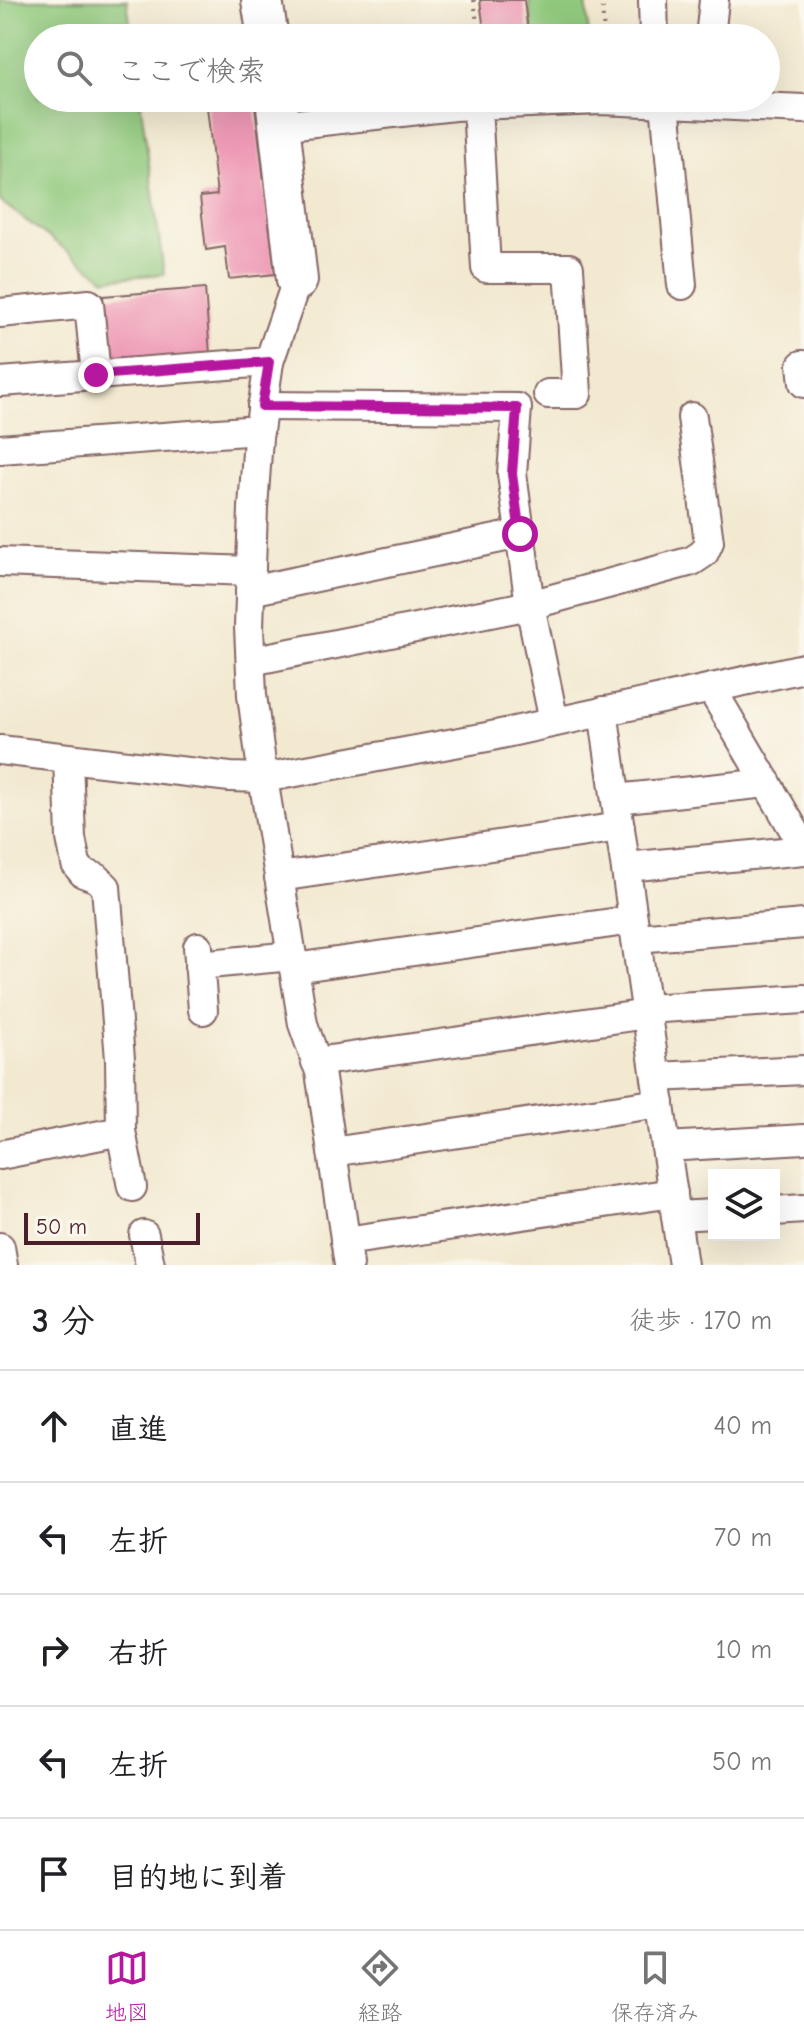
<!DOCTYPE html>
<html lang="ja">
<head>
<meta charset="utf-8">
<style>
  :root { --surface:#fff; --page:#f2f2f2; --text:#202124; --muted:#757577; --line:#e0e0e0; --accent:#b5179e }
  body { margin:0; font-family:"Comic Neue","Klee One",sans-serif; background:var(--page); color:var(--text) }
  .controls { position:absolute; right:24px; bottom:24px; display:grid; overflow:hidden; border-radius:0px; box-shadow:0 8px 32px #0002 }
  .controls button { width:72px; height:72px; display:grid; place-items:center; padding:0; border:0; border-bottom:2px solid var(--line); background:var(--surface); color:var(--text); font:40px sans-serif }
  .scale { position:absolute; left:24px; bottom:20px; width:176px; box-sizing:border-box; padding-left:8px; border:4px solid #4a1f2b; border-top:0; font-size:22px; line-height:28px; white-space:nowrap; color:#4a1f2b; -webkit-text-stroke:6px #fbf7ec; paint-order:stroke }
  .stop { position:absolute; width:24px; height:24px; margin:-18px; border:6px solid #b5179e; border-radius:50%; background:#fff }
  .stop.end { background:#b5179e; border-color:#fff; box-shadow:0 2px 8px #0008 }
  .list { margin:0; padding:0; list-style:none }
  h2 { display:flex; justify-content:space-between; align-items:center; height:104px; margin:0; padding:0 32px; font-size:34px }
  h2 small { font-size:26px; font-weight:400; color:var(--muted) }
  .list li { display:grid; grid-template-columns:52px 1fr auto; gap:24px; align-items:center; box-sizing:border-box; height:112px; padding:0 32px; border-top:2px solid var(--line) }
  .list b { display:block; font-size:30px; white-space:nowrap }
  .list em { font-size:26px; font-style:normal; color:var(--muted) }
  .icon { flex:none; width:44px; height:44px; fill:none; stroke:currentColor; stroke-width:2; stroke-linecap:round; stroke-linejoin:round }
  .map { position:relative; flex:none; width:804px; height:1265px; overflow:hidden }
  .search { position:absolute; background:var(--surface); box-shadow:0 8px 32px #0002; left:24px; right:24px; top:24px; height:88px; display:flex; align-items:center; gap:20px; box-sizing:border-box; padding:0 28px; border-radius:44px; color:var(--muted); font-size:30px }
  .sheet { height:664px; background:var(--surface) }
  nav { display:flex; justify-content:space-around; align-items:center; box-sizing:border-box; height:112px; border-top:2px solid var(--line); background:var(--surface); font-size:22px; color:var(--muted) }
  nav a { display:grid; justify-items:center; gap:4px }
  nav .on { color:var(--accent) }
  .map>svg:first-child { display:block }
  .green { fill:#90c97d; stroke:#6d7454; stroke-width:2 }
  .building { fill:#ee99b5 }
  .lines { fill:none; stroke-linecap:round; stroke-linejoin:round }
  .street-casing { stroke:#856665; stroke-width:32 }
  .secondary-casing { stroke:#856665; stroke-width:44 }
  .path { stroke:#856665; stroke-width:4; stroke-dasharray:2 6; stroke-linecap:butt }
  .street { stroke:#fff; stroke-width:28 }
  .secondary { stroke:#fff; stroke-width:40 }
  .route { stroke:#b5179e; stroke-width:10 }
</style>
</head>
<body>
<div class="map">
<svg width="804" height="1265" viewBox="0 0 804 1265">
  <rect width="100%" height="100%" fill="#fbf7ec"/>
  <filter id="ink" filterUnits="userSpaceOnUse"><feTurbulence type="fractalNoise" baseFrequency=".0125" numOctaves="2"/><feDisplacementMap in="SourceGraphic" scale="16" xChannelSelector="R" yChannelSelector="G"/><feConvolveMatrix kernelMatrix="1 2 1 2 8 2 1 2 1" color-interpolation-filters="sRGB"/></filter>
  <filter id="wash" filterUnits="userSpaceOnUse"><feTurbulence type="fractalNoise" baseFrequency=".006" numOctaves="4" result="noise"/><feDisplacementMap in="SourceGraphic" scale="32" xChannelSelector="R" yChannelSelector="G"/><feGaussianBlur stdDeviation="1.8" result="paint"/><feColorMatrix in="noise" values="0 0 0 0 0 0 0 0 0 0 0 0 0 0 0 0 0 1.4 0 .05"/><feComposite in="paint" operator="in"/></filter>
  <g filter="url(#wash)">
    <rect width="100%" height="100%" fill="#f2e9d0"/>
    <g class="green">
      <polygon points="0,0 127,0 132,38 38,38 38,98 140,98 164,274 105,279 0,201"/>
      <polygon points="529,0 586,0 589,38 533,38"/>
    </g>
    <g id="blocks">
      <g class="building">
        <polygon points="480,0 524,0 529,38 485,38"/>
        <polygon points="206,98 254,98 275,274 229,279 225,247 206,250 200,197 217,195"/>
        <polygon points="205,288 210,355 109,363 103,296"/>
      </g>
    </g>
  </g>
  <g filter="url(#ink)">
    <use href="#blocks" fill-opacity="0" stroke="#856665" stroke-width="2"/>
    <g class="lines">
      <g class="street-casing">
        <g id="street">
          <polyline points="653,0 654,38"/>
          <polyline points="710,38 714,0"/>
          <polyline points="665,103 682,285"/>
          <polyline points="477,105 486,268 569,268 577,394 548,394"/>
          <polyline points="279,126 454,106 601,100 804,109"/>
          <polyline points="297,280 269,362 258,438 253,508 249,627 252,695 263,778 303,1024 320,1072 349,1265"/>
          <polyline points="0,313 89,304 96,375 269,362"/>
          <polyline points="804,365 802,365 804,383"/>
          <polyline points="0,382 96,375"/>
          <polyline points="262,406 517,408 512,474 530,605 554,722"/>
          <polyline points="0,449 259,430"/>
          <polyline points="0,562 251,571"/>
          <polyline points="250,591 520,534"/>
          <polyline points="251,661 530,605 692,561 704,553 709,542 692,417"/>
          <polyline points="711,688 804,847"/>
          <polyline points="603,711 683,1265"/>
          <polyline points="0,750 230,777 263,778 487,737 804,668"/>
          <polyline points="616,799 767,783"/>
          <polyline points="626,867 804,850"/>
          <polyline points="279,877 620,827"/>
          <polyline points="636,938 804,924"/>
          <polyline points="198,947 203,1010"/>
          <polyline points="199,965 292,956"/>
          <polyline points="294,968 633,920"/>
          <polyline points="646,1009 804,999"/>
          <polyline points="316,1062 647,1014"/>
          <polyline points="656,1077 804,1070"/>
          <polyline points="121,1131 132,1187"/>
          <polyline points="666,1147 804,1139"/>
          <polyline points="332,1152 660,1103"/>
          <polyline points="0,1155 121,1131 120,1059 106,887 97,878 83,873 76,864 71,838 68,758"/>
          <polyline points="774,1211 804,1209"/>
          <polyline points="676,1216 714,1214"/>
          <polyline points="144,1235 150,1265"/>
          <polyline points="345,1241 673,1193"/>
          <polyline points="0,1247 3,1265"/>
        </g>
      </g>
      <g class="secondary-casing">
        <g id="secondary">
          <polyline points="262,0 268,38"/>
          <polyline points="276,98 297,280"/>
        </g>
      </g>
      <g class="path">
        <polyline points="474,0 479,38"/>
        <polyline points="602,0 604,38"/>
      </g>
      <use href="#street" class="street"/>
      <use href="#secondary" class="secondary"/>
    </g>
  </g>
  <g class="lines" filter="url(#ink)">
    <polyline class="route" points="96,375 269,362 262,406 517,408 512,474 520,534"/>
  </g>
</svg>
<div class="controls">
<button><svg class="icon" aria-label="layers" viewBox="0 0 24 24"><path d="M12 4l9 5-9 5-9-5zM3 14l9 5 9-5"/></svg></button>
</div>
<div class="scale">50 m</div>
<div class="stop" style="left:520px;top:534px"></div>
<div class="stop end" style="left:96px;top:375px"></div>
<div class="search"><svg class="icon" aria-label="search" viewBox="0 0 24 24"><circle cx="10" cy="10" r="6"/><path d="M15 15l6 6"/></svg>ここで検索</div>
</div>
<section class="sheet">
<h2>3 分<small>徒歩 · 170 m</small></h2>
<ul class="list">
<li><svg class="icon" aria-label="ahead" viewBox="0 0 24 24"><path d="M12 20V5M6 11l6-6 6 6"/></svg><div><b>直進</b></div><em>40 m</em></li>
<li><svg class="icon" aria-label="left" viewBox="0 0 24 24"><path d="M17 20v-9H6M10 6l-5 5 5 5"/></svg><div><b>左折</b></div><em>70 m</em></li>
<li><svg class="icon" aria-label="right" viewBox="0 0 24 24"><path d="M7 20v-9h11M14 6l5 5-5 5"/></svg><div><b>右折</b></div><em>10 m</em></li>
<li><svg class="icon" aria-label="left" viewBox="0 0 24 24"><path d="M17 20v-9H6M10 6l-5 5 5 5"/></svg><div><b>左折</b></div><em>50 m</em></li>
<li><svg class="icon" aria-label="arrive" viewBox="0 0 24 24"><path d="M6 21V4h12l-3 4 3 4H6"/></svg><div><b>目的地に到着</b></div></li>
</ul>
</section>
<nav>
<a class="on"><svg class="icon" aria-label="map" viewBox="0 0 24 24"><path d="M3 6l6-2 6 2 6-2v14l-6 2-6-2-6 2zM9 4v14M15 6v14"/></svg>地図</a>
<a><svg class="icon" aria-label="directions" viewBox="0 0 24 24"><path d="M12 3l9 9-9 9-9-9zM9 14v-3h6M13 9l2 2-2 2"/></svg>経路</a>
<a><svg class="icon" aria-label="saved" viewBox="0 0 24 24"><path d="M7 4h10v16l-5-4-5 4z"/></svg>保存済み</a>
</nav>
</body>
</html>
